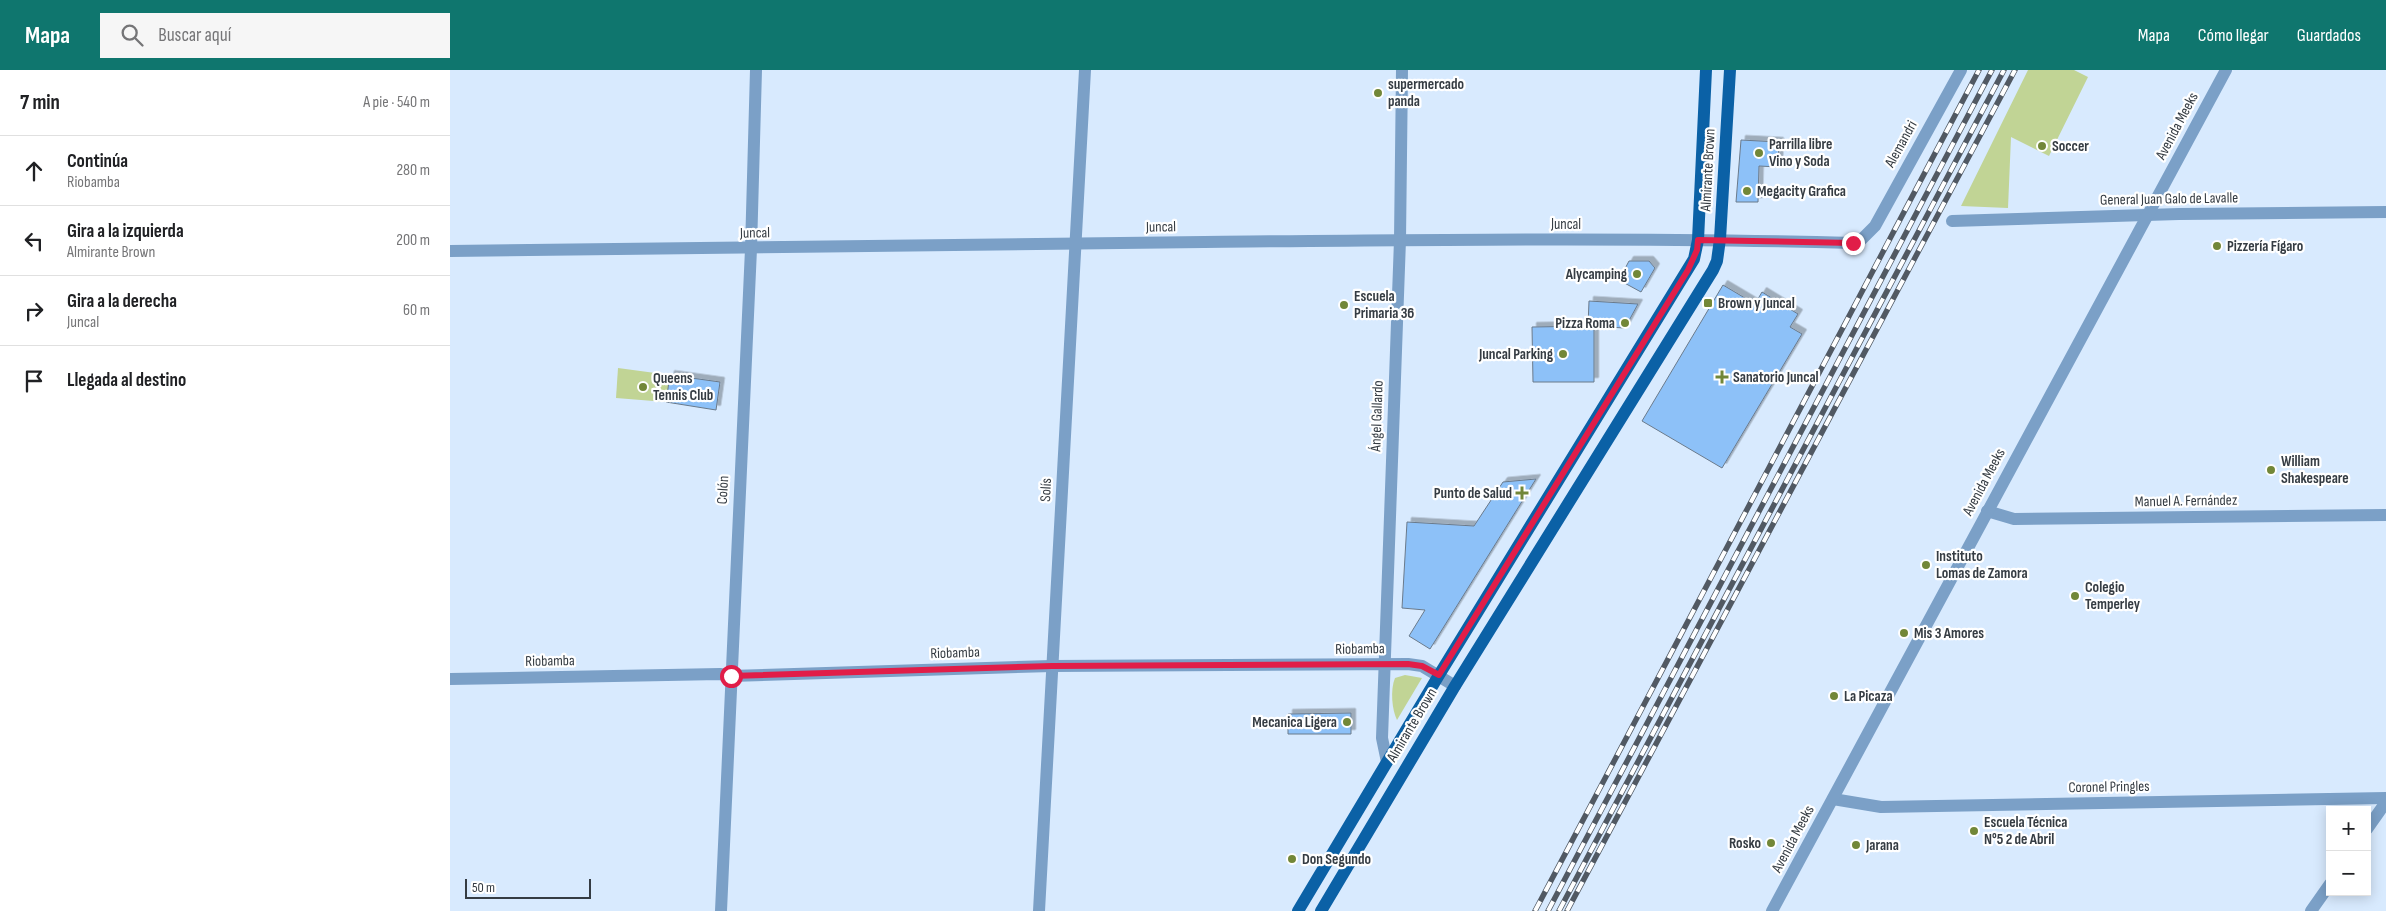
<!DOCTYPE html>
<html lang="es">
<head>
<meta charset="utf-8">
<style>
  :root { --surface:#fff; --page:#f6f6f6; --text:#202124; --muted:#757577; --line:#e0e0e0; --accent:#0f766e }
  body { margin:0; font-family:"Sofia Sans Condensed",sans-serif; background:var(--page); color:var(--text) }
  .controls { position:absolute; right:15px; bottom:15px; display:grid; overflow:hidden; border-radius:0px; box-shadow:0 2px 12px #0003 }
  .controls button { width:45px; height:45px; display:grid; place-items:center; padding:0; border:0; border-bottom:1px solid var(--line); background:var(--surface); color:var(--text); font:25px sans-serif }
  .scale { position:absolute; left:15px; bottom:12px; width:126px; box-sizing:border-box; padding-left:5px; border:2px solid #353c43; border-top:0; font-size:14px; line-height:18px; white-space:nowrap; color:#353c43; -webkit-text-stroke:4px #fff; paint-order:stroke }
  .stop { position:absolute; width:15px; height:15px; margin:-11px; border:4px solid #e11d48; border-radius:50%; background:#fff }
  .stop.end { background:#e11d48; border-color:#fff; box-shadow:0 1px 5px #0008 }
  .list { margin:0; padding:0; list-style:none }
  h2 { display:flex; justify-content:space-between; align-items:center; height:65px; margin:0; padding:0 20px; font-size:21px }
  h2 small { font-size:16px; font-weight:400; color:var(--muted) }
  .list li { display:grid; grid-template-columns:32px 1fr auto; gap:15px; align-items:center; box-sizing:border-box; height:70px; padding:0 20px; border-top:1px solid var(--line) }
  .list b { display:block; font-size:19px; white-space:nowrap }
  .list p { margin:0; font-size:16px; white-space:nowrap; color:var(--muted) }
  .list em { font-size:16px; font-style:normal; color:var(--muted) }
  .icon { flex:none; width:28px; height:28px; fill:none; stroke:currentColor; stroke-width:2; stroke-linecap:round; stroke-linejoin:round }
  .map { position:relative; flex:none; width:1936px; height:841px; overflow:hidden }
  header { display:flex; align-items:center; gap:30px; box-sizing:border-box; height:70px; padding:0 25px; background:var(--accent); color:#fff }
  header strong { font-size:24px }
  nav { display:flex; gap:28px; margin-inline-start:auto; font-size:18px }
  .search { width:350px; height:45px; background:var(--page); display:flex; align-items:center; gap:12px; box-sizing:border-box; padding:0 18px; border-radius:0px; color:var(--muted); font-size:19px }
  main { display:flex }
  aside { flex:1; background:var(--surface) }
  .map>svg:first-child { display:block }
  .green { fill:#c1d495 }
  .building { fill:#8dc1f8; stroke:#6a7a8b; filter:url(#shadow) }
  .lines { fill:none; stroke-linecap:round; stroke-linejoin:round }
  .minor { stroke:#7ba0c7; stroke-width:12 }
  .major { stroke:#0b61a6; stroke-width:12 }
  .rail-casing { stroke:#515963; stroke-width:5.5 }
  .rail { stroke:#fff; stroke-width:4; stroke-dasharray:11; stroke-linecap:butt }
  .route { stroke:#e11d48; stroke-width:6 }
  .poi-dot { fill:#728738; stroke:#fff; stroke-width:2 }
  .labels { text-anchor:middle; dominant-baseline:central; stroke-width:4.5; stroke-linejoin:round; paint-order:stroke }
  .poi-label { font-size:15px; font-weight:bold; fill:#353c43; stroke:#fff; text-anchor:start }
  .street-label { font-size:15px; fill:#353c43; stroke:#fff }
</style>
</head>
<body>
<header>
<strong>Mapa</strong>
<div class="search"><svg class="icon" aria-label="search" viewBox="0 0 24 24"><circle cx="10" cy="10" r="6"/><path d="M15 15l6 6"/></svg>Buscar aquí</div>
<nav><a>Mapa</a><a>Cómo llegar</a><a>Guardados</a></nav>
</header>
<main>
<aside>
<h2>7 min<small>A pie · 540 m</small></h2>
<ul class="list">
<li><svg class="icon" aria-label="ahead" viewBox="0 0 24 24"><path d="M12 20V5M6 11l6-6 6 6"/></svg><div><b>Continúa</b><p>Riobamba</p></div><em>280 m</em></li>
<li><svg class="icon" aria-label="left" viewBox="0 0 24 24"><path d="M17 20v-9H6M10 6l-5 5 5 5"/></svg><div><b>Gira a la izquierda</b><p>Almirante Brown</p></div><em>200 m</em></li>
<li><svg class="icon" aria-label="right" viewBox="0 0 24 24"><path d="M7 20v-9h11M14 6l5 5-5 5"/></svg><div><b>Gira a la derecha</b><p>Juncal</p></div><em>60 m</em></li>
<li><svg class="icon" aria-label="arrive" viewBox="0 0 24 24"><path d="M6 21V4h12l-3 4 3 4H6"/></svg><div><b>Llegada al destino</b></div></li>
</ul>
</aside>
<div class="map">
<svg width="1936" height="841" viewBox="0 0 1936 841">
  <defs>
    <filter id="shadow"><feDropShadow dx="4.5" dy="-4.5" stdDeviation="0" flood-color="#0004"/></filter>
  </defs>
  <rect width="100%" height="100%" fill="#d8eafe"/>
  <g class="green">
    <polygon points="1578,0 1624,0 1638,7 1599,86 1561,67 1558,138 1511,136"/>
    <polygon points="168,298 220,305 216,332 166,328"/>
    <path d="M 955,605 L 972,608 L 947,650 C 942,640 940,620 945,608 Z"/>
  </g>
  <g class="building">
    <polygon points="1291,70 1329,72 1328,97 1309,96 1308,132 1286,132"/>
    <polygon points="1179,191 1199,191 1205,198 1191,222 1169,210"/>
    <polygon points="1273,215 1305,234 1312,222 1348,244 1340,257 1352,264 1272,398 1192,351"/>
    <polygon points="1139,231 1188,234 1175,258 1138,256"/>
    <polygon points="1144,256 1144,312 1083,312 1082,257"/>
    <polygon points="220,305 270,312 266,340 216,332"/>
    <polygon points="1086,409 980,579 959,566 975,540 952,538 957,452 1024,456 1053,412"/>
    <polygon points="901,643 901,664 838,664 838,644"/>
  </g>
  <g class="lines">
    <g class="minor">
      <polyline points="1502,151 1729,144 1936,142"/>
      <path d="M 0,181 C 252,180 503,176 754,172 C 971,170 1187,167 1403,173 L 1412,169 L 1425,156 L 1511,0"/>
      <polyline points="1537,441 1564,449 1936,445"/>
      <polyline points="0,609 270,604 281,606 602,596 958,594 972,596 1005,616"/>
      <polyline points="937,692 932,668 950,170 952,0"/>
      <polyline points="1383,729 1431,737 1936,728"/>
      <polyline points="1917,759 1936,732"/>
      <polyline points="271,841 301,179 306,0"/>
      <polyline points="589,841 635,0"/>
      <polyline points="1322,841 1776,0"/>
      <polyline points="1861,841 1880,814"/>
    </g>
    <g class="major">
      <polyline points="848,841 989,605 1244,189 1248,170 1256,0"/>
      <polyline points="871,841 1005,616 1263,200 1267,191 1270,169 1280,0"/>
    </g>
    <g class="rail-casing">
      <g id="rail">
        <polyline points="1085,841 1529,0"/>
        <polyline points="1098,841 1542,0"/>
        <polyline points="1109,841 1554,0"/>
        <polyline points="1117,841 1565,0"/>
      </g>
    </g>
    <use href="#rail" class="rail"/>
  </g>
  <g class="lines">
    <polyline class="route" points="281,606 602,596 958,594 972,596 989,605 1238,200 1247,180 1248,170 1403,173"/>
  </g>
  <g class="poi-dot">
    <circle cx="928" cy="23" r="5"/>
    <circle cx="1592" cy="76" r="5"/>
    <circle cx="1309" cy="83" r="5"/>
    <circle cx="1297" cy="121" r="5"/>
    <circle cx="1767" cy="176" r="5"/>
    <circle cx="1187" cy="204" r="5"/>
    <rect x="1253" y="228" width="10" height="10" rx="2.5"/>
    <circle cx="894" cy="235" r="5"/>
    <circle cx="1175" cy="253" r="5"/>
    <circle cx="1113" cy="284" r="5"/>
    <path d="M1269.5 299.5h5v5h5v5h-5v5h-5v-5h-5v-5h5z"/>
    <circle cx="193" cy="317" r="5"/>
    <circle cx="1821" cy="400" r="5"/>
    <path d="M1069.5 415.5h5v5h5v5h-5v5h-5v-5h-5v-5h5z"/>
    <circle cx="1476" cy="495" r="5"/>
    <circle cx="1625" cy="526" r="5"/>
    <circle cx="1454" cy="563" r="5"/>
    <circle cx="1384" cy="626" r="5"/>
    <circle cx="897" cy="652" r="5"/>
    <circle cx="1524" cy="761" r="5"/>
    <circle cx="1321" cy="773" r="5"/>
    <circle cx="1406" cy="775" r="5"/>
    <circle cx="842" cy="789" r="5"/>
  </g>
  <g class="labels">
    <g class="poi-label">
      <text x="938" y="14">supermercado<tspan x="938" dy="17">panda</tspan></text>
      <text x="1319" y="74">Parrilla libre<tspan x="1319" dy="17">Vino y Soda</tspan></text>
      <text x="1602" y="76">Soccer</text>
      <text x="1307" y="121">Megacity Grafica</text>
      <text x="1777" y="176">Pizzería Fígaro</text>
      <text x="1177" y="204" text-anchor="end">Alycamping</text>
      <text x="904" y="226">Escuela<tspan x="904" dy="17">Primaria 36</tspan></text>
      <text x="1268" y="233">Brown y Juncal</text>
      <text x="1165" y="253" text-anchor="end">Pizza Roma</text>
      <text x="1103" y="284" text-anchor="end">Juncal Parking</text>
      <text x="1283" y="307">Sanatorio Juncal</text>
      <text x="203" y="308">Queens<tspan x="203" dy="17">Tennis Club</tspan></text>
      <text x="1831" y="391">William<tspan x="1831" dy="17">Shakespeare</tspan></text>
      <text x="1062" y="423" text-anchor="end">Punto de Salud</text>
      <text x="1486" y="486">Instituto<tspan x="1486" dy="17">Lomas de Zamora</tspan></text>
      <text x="1635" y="517">Colegio<tspan x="1635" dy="17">Temperley</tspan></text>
      <text x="1464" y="563">Mis 3 Amores</text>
      <text x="1394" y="626">La Picaza</text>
      <text x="887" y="652" text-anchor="end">Mecanica Ligera</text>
      <text x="1534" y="752">Escuela Técnica<tspan x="1534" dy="17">N°5 2 de Abril</tspan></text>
      <text x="1311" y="773" text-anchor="end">Rosko</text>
      <text x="1416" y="775">Jarana</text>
      <text x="852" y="789">Don Segundo</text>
    </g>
    <g class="street-label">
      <text transform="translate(1727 56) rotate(-62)">Avenida Meeks</text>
      <text transform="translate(1451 74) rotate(-61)">Alemandri</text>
      <text transform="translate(1258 100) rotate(-87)">Almirante Brown</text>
      <text transform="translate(1719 129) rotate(-1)">General Juan Galo de Lavalle</text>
      <text x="1116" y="154">Juncal</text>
      <text transform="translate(711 157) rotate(-1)">Juncal</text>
      <text transform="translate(305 163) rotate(-1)">Juncal</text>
      <text transform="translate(927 346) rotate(-88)">Ángel Gallardo</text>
      <text transform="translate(1534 412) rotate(-62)">Avenida Meeks</text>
      <text transform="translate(273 420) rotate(-87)">Colón</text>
      <text transform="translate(596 420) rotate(-87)">Solís</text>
      <text transform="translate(1736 431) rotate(-1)">Manuel A. Fernández</text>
      <text transform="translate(910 579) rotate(-1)">Riobamba</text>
      <text transform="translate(505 583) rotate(-2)">Riobamba</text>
      <text transform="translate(100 591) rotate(-1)">Riobamba</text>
      <text transform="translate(962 655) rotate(-59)">Almirante Brown</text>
      <text transform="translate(1659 717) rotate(-1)">Coronel Pringles</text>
      <text transform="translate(1343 769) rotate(-62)">Avenida Meeks</text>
    </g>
  </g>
</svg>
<div class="controls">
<button>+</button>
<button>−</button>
</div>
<div class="scale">50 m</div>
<div class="stop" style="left:281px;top:606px"></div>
<div class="stop end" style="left:1403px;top:173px"></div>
</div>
</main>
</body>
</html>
